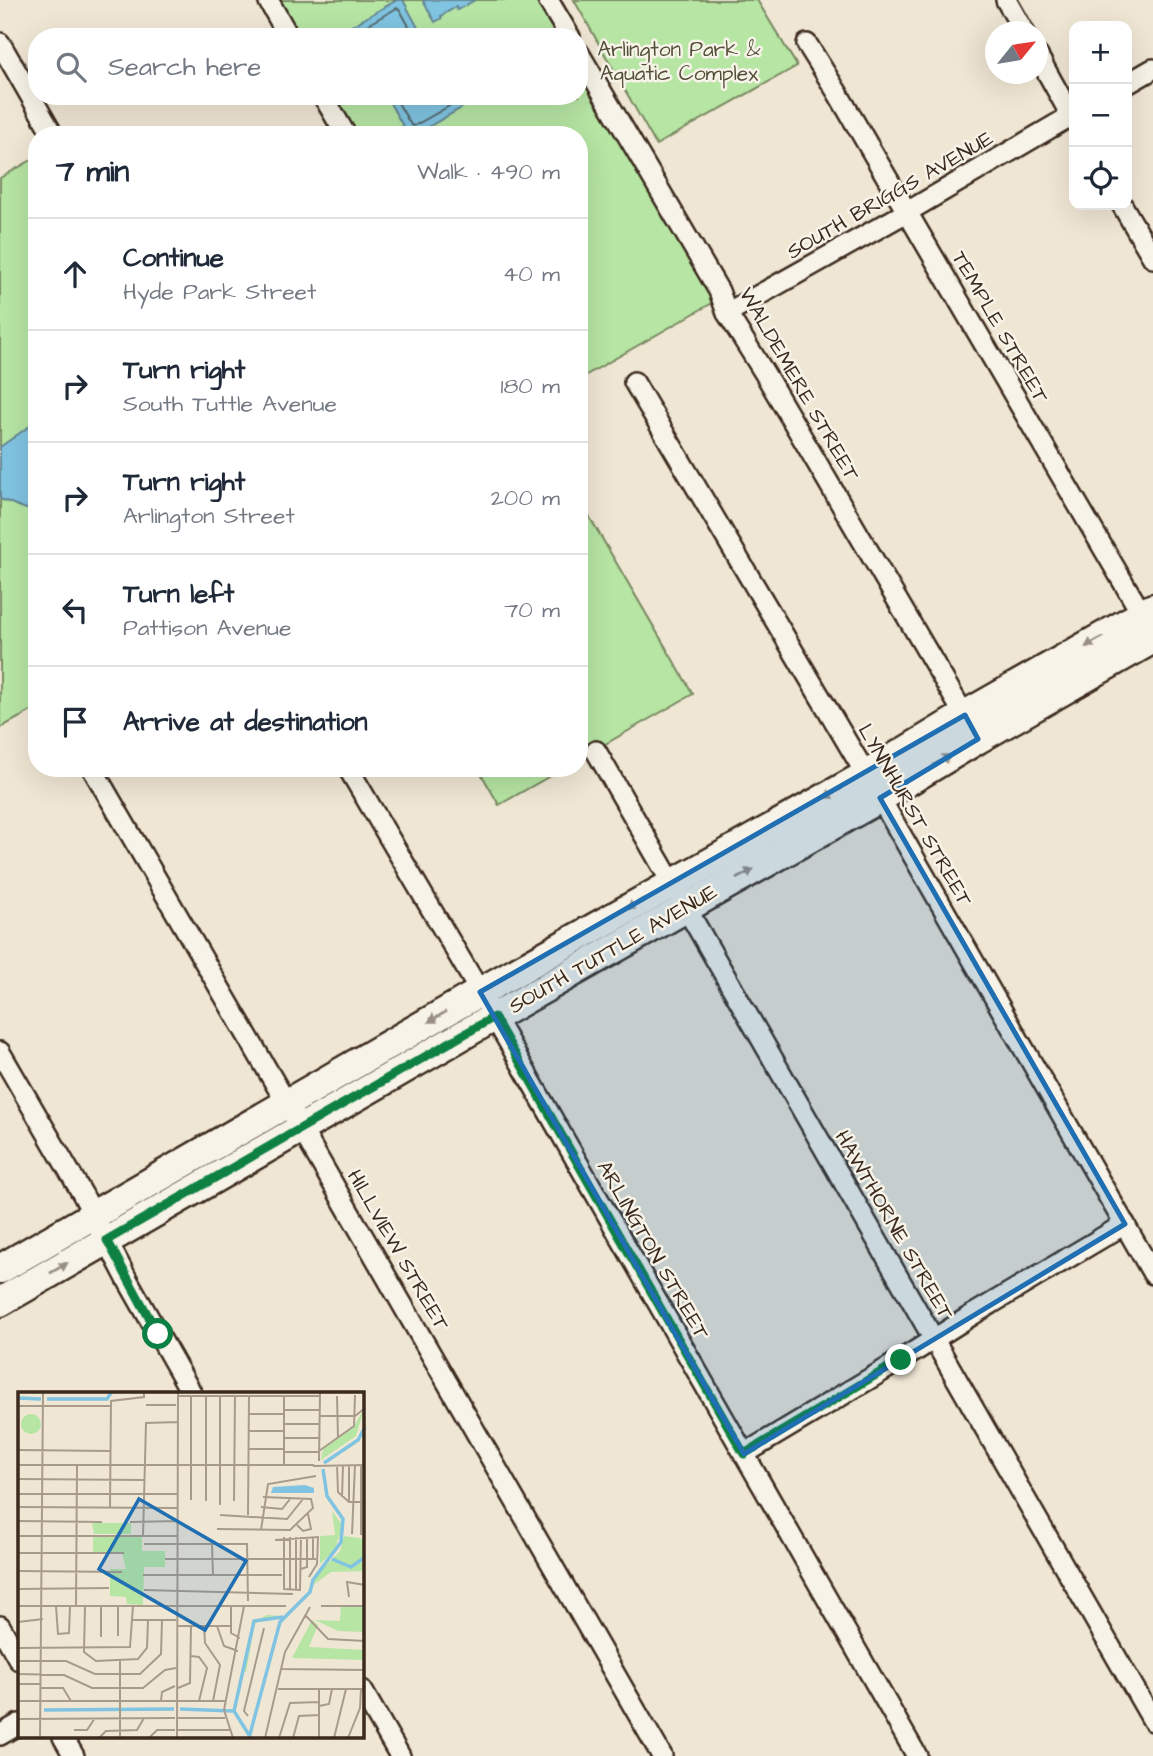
<!DOCTYPE html>
<html lang="en">
<head>
<meta charset="utf-8">
<style>
  :root { --surface:#fff; --page:#f6f6f7; --text:#1f2937; --muted:#747a83; --line:#e0e1e3 }
  body { margin:0; font-family:"Architects Daughter",sans-serif; background:var(--page); color:var(--text) }
  .controls { position:absolute; right:21px; top:21px; display:grid; overflow:hidden; border-radius:14px; box-shadow:0 7px 28px #0002 }
  .controls button { width:63px; height:63px; display:grid; place-items:center; padding:0; border:0; border-bottom:2px solid var(--line); background:var(--surface); color:var(--text); font:35px sans-serif }
  .compass { position:absolute; left:985px; top:21px; width:63px; height:63px; border-radius:50%; background:var(--surface); box-shadow:0 7px 28px #0002; rotate:60deg }
  .stop { position:absolute; width:21px; height:21px; margin:-16px; border:5px solid #0b8043; border-radius:50%; background:#fff }
  .stop.end { background:#0b8043; border-color:#fff; box-shadow:0 2px 7px #0008 }
  .list { margin:0; padding:0; list-style:none }
  h2 { display:flex; justify-content:space-between; align-items:center; height:91px; margin:0; padding:0 28px; font-size:30px }
  h2 small { font-size:23px; font-weight:400; color:var(--muted) }
  .list li { display:grid; grid-template-columns:46px 1fr auto; gap:21px; align-items:center; box-sizing:border-box; height:112px; padding:0 28px; border-top:2px solid var(--line) }
  .list b { display:block; font-size:26px; white-space:nowrap }
  .list p { margin:0; font-size:23px; white-space:nowrap; color:var(--muted) }
  .list em { font-size:23px; font-style:normal; color:var(--muted) }
  .icon { flex:none; width:38px; height:38px; fill:none; stroke:currentColor; stroke-width:2; stroke-linecap:round; stroke-linejoin:round }
  .map { position:relative; flex:none; width:1153px; height:1756px; overflow:hidden }
  .search { position:absolute; background:var(--surface); box-shadow:0 7px 28px #0002; left:28px; top:28px; width:560px; height:77px; display:flex; align-items:center; gap:18px; box-sizing:border-box; padding:0 24px; border-radius:28px; color:var(--muted); font-size:26px }
  .panel { position:absolute; background:var(--surface); box-shadow:0 7px 28px #0002; left:28px; top:126px; width:560px; height:651px; border-radius:28px }
  .map>svg:first-child { display:block }
  .green { fill:#b6e5a4; stroke:#788861; stroke-width:2 }
  .water { fill:#80c4e1; stroke:#648693; stroke-width:2 }
  .lines { fill:none; stroke-linecap:round; stroke-linejoin:round }
  .shore { stroke:#57686c; stroke-width:2 }
  .minor-casing { stroke:#3b2a1e; stroke-width:24 }
  .secondary-casing { stroke:#3b2a1e; stroke-width:33 }
  .minor { stroke:#f7f3e8; stroke-width:19 }
  .secondary { stroke:#f7f3e8; stroke-width:28 }
  .oneway { fill:#998e83 }
  .route { stroke:#0b8043; stroke-width:9 }
  .marked { fill:#1f6fb2; fill-opacity:0.2; stroke:#1f6fb2; stroke-width:5; stroke-linejoin:round }
  .labels { text-anchor:middle; dominant-baseline:central; stroke-width:5; stroke-linejoin:round; paint-order:stroke }
  .park-label { font-size:21px; fill:#544f39; stroke:#f7f3e8 }
  .street-label { font-size:21px; fill:#3b2a1e; stroke:#f7f3e8 }
  .inset-river { fill:none; stroke:#80c4e1; stroke-width:3.5 }
  .inset-road { fill:none; stroke:#a89b8b; stroke-width:2 }
  .view { fill:#1f6fb2; fill-opacity:0.15; stroke:#1f6fb2; stroke-width:3.5 }
  .inset-edge { fill:none; stroke:#3b2a1e; stroke-width:3.5 }
</style>
</head>
<body>
<div class="map">
<svg width="1153" height="1756" viewBox="0 0 1153 1756">
  <rect width="100%" height="100%" fill="#f0e6d4"/>
  <filter id="ink" filterUnits="userSpaceOnUse"><feTurbulence type="fractalNoise" baseFrequency=".0143" numOctaves="2"/><feDisplacementMap in="SourceGraphic" scale="14" xChannelSelector="R" yChannelSelector="G"/><feConvolveMatrix kernelMatrix="1 2 1 2 8 2 1 2 1" color-interpolation-filters="sRGB"/></filter>
  <g filter="url(#ink)">
    <g class="green">
      <polygon points="279,0 537,0 559,37 300,37"/>
      <polygon points="574,0 757,0 797,66 656,145"/>
      <polygon points="579,72 602,110 604,110 714,302 579,379 579,135 357,135 334,96 579,96"/>
      <polygon points="37,157 37,708 0,728 0,178"/>
      <polygon points="579,499 693,694 579,759"/>
      <polygon points="478,768 564,768 499,805"/>
    </g>
    <g class="water">
      <polygon points="397,0 403,0 423,37 353,37 348,28"/>
      <polygon points="425,0 475,0 457,10 456,7 441,16 442,18 435,22 423,1"/>
      <polygon points="386,96 457,96 463,107 414,135 408,135"/>
      <polygon points="37,421 37,513 0,499 0,447"/>
    </g>
    <g class="lines">
      <g class="shore">
        <polyline points="358,37 360,29 397,8 400,10 415,37"/>
        <polyline points="394,96 411,125 414,126 451,105 451,96"/>
      </g>
      <g class="minor-casing">
        <g id="minor">
          <polyline points="268,0 289,37"/>
          <polyline points="548,0 570,37"/>
          <polyline points="1006,0 1024,32"/>
          <polyline points="0,43 53,135"/>
          <polyline points="807,44 837,92 1147,623"/>
          <polyline points="579,53 719,291 727,313 765,374 969,723"/>
          <polyline points="1038,56 1074,121"/>
          <polyline points="1127,84 1153,69"/>
          <polyline points="323,96 346,135"/>
          <polyline points="1122,205 1153,258"/>
          <polyline points="727,313 907,212 1074,114"/>
          <polyline points="634,382 880,798 1153,1274"/>
          <polyline points="596,751 1153,1721"/>
          <polyline points="92,768 287,1104 662,1756"/>
          <polyline points="348,768 480,992 917,1756"/>
          <polyline points="0,1052 83,1195 127,1279 192,1394"/>
          <polyline points="744,1454 901,1360 972,1315 1125,1224"/>
          <polyline points="0,1626 19,1660"/>
          <polyline points="362,1690 400,1756"/>
          <polyline points="0,1735 19,1724"/>
          <polyline points="63,1737 74,1756"/>
        </g>
      </g>
      <g class="secondary-casing">
        <g id="secondary">
          <polyline points="0,1269 480,992 866,775 965,715 1153,608"/>
          <polyline points="0,1302 494,1017 880,798 978,739 1153,639"/>
        </g>
      </g>
      <use href="#minor" class="minor"/>
      <use href="#secondary" class="secondary"/>
    </g>
    <defs><path id="oneway-solid" d="M-6-.8H1V-3.2L6.5 0L1 3.2V.8H-6Z" transform="scale(1.75)"/></defs>
    <g class="oneway">
      <use href="#oneway-solid" transform="translate(1094 642) rotate(150)"/>
      <use href="#oneway-solid" transform="translate(942 760) rotate(-31)"/>
      <use href="#oneway-solid" transform="translate(833 793) rotate(151)"/>
      <use href="#oneway-solid" transform="translate(745 874) rotate(-29)"/>
      <use href="#oneway-solid" transform="translate(635 904) rotate(150)"/>
      <use href="#oneway-solid" transform="translate(437 1017) rotate(150)"/>
      <use href="#oneway-solid" transform="translate(59 1268) rotate(-30)"/>
    </g>
  </g>
  <g class="lines" filter="url(#ink)">
    <polyline class="route" points="158,1334 107,1240 494,1017 744,1454 901,1360"/>
  </g>
  <path class="marked" d="M 965,715 L 978,739 L 880,798 L 1125,1224 L 744,1454 L 480,992 Z"/>
  <g class="labels">
    <g class="park-label">
      <text x="679" y="49">Arlington Park &amp;<tspan x="679" dy="24">Aquatic Complex</tspan></text>
    </g>
    <g class="street-label">
      <text transform="translate(890 195) rotate(-30)">SOUTH BRIGGS AVENUE</text>
      <text transform="translate(1000 327) rotate(60)">TEMPLE STREET</text>
      <text transform="translate(799 384) rotate(60)">WALDEMERE STREET</text>
      <text transform="translate(915 815) rotate(60)">LYNNHURST STREET</text>
      <text transform="translate(613 949) rotate(-30)">SOUTH TUTTLE AVENUE</text>
      <text transform="translate(894 1225) rotate(60)">HAWTHORNE STREET</text>
      <text transform="translate(398 1250) rotate(60)">HILLVIEW STREET</text>
      <text transform="translate(653 1250) rotate(60)">ARLINGTON STREET</text>
    </g>
  </g>
  <g transform="translate(18 1392)">
    <rect width="346" height="346" fill="#f0e6d4"/>
    <path d="M 346,17 L 338,44 L 303,68 L 305,57 L 336,34 ZM3 32a10 10 0 1 1 20 0a10 10 0 1 1-20 0ZM 314,119 L 325,134 L 316,159 L 302,172 L 302,144 L 317,143 ZM 74,131 L 113,131 L 113,142 L 76,142 ZM 124,144 L 124,159 L 147,159 L 147,175 L 126,175 L 125,213 L 109,212 L 108,205 L 92,204 L 92,177 L 108,177 L 104,161 L 75,160 L 75,145 ZM 326,144 L 347,147 L 346,179 L 313,180 L 295,193 L 298,183 L 322,159 ZM 323,214 L 346,214 L 346,240 L 320,239 L 297,228 L 322,229 ZM 249,223 L 264,224 L 237,231 L 228,280 L 224,279 L 235,230 ZM 294,228 L 300,233 L 291,255 L 346,258 L 346,268 L 274,266 Z" fill="#b6e5a4"/>
    <path d="M 287,93 L 296,96 L 296,101 L 253,101 L 255,95 Z" fill="#80c4e1"/>
    <path class="inset-river" d="M 0,6 L 23,7M 29,7 L 89,7 L 93,1M 306,71 L 340,48 L 347,35M 314,167 L 333,175 L 347,165M 162,317 L 215,319M 26,318 L 156,317M 231,343 L 216,319 L 236,229 L 265,225M 231,346 L 262,230 L 292,200 L 295,188 L 323,150 L 325,127 L 309,104 L 305,77"/>
    <path class="inset-road" d="M 160,4 L 302,4M 173,4 L 173,108M 266,4 L 266,74M 319,4 L 320,46M 128,13 L 158,13M 0,14 L 92,14M 266,18 L 302,18M 231,22 L 266,22M 302,24 L 337,24 L 347,16M 266,32 L 301,32M 231,39 L 266,39M 266,46 L 301,46M 231,57 L 266,57M 0,58 L 92,59M 301,59 L 336,34 L 337,3M 266,60 L 301,60M 301,69 L 302,1M 0,73 L 296,73M 319,73 L 320,100 L 331,110 L 347,110M 343,73 L 343,143M 295,74 L 347,73M 0,87 L 126,88M 0,102 L 160,102M 324,105 L 325,73M 188,109 L 188,4M 216,109 L 217,4M 331,110 L 331,73M 202,113 L 202,4M 0,115 L 160,116M 243,115 L 264,117 L 272,107M 92,116 L 93,9 L 126,5 L 126,1M 202,123 L 269,127 L 285,107M 230,123 L 231,4M 0,129 L 84,130M 112,130 L 160,129M 279,133 L 285,139 L 293,137 L 290,122M 199,137 L 272,138 L 295,116 L 293,107 L 245,105M 243,138 L 250,92 L 298,84M 334,142 L 337,73M 0,144 L 160,144M 125,144 L 128,31 L 160,30M 266,145 L 266,197 L 282,198 L 283,145M 257,148 L 300,145 L 299,172 L 291,185M 126,152 L 229,152 L 230,209M 194,152 L 195,183M 0,161 L 106,161M 147,167 L 298,167M 295,168 L 295,145M 283,177 L 289,175 L 289,145M 0,179 L 104,180M 125,183 L 264,183M 0,197 L 91,196M 126,198 L 275,202M 272,198 L 272,145M 278,198 L 278,145M 331,205 L 329,190 L 347,193M 0,214 L 268,214M 38,214 L 40,242 L 51,241 L 52,214M 58,214 L 59,74M 67,214 L 66,260 L 78,269 L 120,267 L 129,256 L 130,228M 213,214 L 213,241 L 222,246M 303,214 L 347,214M 288,224 L 310,247 L 347,249M 115,228 L 158,228M 0,230 L 25,227M 160,234 L 212,234M 186,234 L 187,251 L 202,273 L 195,309M 199,234 L 206,254 L 220,259M 100,244 L 100,214M 83,245 L 83,214M 0,256 L 112,255 L 115,214M 173,264 L 181,265 L 189,276 L 181,309M 0,269 L 48,269 L 77,282 L 122,282 L 143,262 L 144,228M 102,269 L 102,346M 264,277 L 347,278M 0,282 L 46,283 L 74,296 L 125,296 L 147,278 L 158,276M 0,292 L 23,292M 23,296 L 45,296 L 53,309M 160,296 L 172,291 L 173,234M 260,297 L 347,297M 0,309 L 208,309M 143,309 L 144,300 L 157,294M 301,314 L 311,312 L 314,297M 230,324 L 226,319 L 246,236M 159,326 L 207,326M 0,327 L 157,326M 56,338 L 69,338 L 77,326M 159,338 L 213,338M 22,346 L 25,1M 81,346 L 88,339 L 119,338 L 126,326M 131,346 L 139,338 L 157,338M 159,346 L 160,1M 215,346 L 206,318 L 226,214M 247,346 L 267,260 L 292,215M 261,346 L 272,311 L 301,310M 275,346 L 281,324 L 301,323M 301,346 L 301,297M 316,346 L 328,297M 330,346 L 342,316 L 343,297"/>
    <path class="view" d="M 121,107 L 228,169 L 187,238 L 81,177 Z"/>
    <rect width="346" height="346" class="inset-edge"/>
  </g>
</svg>
<div class="controls">
<button>+</button>
<button>−</button>
<button><svg class="icon" aria-label="locate" viewBox="0 0 24 24"><circle cx="12" cy="12" r="6"/><path d="M12 2v4M12 18v4M2 12h4M18 12h4"/></svg></button>
</div>
<svg class="compass" viewBox="-18 -18 36 36"><path d="M0-13l5 13h-10z" fill="#e53935"/><path d="M0 13l5-13h-10z" fill="#747a83"/></svg>
<div class="stop" style="left:158px;top:1334px"></div>
<div class="stop end" style="left:901px;top:1360px"></div>
<div class="search"><svg class="icon" aria-label="search" viewBox="0 0 24 24"><circle cx="10" cy="10" r="6"/><path d="M15 15l6 6"/></svg>Search here</div>
<section class="panel">
<h2>7 min<small>Walk · 490 m</small></h2>
<ul class="list">
<li><svg class="icon" aria-label="ahead" viewBox="0 0 24 24"><path d="M12 20V5M6 11l6-6 6 6"/></svg><div><b>Continue</b><p>Hyde Park Street</p></div><em>40 m</em></li>
<li><svg class="icon" aria-label="right" viewBox="0 0 24 24"><path d="M7 20v-9h11M14 6l5 5-5 5"/></svg><div><b>Turn right</b><p>South Tuttle Avenue</p></div><em>180 m</em></li>
<li><svg class="icon" aria-label="right" viewBox="0 0 24 24"><path d="M7 20v-9h11M14 6l5 5-5 5"/></svg><div><b>Turn right</b><p>Arlington Street</p></div><em>200 m</em></li>
<li><svg class="icon" aria-label="left" viewBox="0 0 24 24"><path d="M17 20v-9H6M10 6l-5 5 5 5"/></svg><div><b>Turn left</b><p>Pattison Avenue</p></div><em>70 m</em></li>
<li><svg class="icon" aria-label="arrive" viewBox="0 0 24 24"><path d="M6 21V4h12l-3 4 3 4H6"/></svg><div><b>Arrive at destination</b></div></li>
</ul>
</section>
</div>
</body>
</html>
